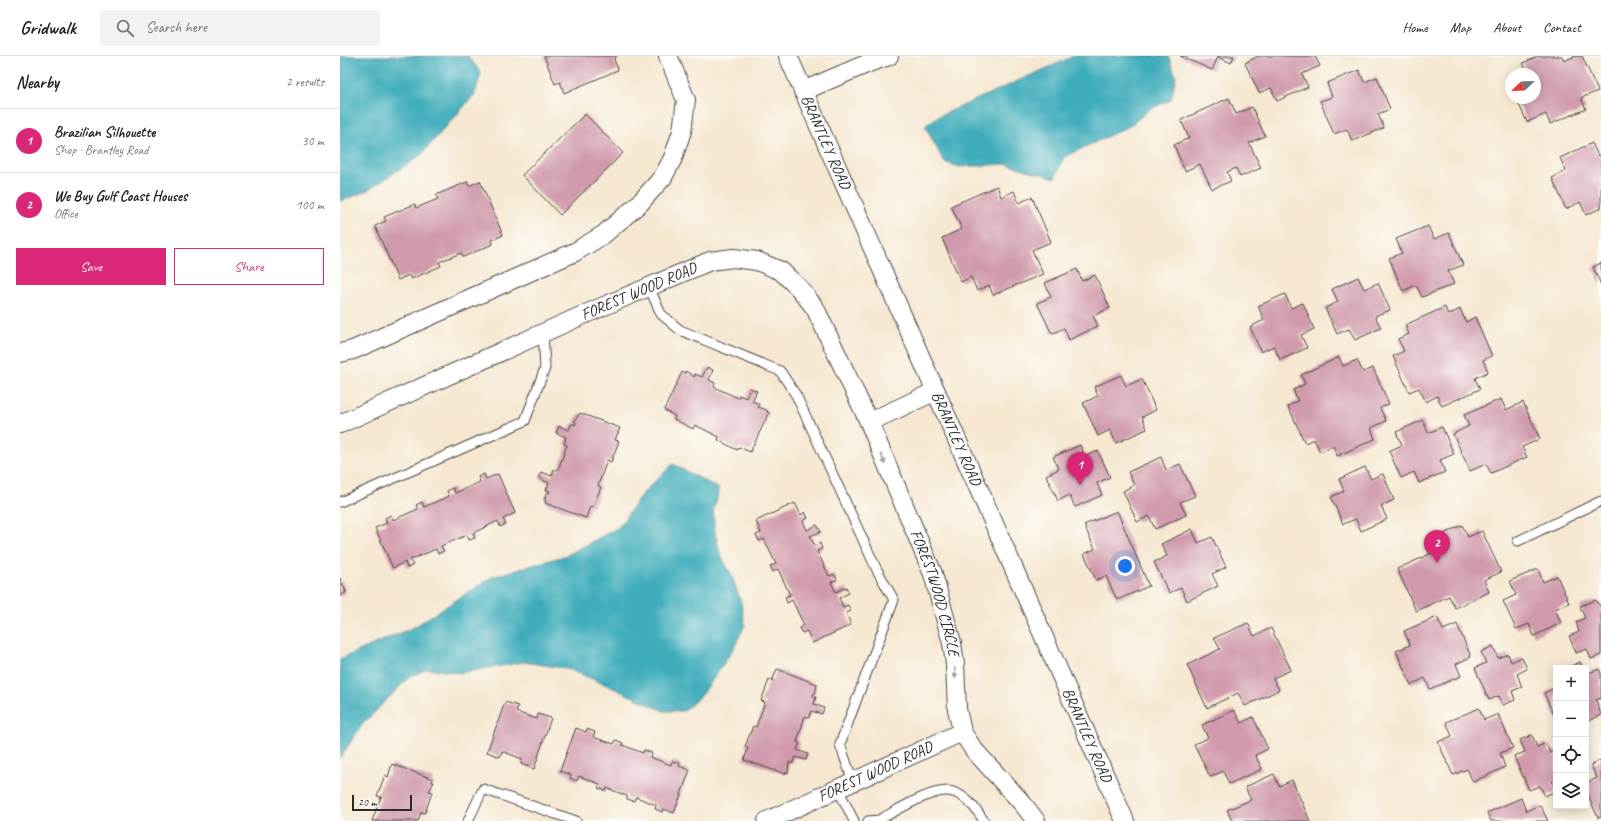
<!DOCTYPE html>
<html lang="en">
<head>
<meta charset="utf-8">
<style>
  :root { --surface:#fff; --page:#f2f2f2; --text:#222; --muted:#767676; --line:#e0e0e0; --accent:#db2777 }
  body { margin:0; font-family:Caveat,sans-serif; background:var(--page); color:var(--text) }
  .controls { position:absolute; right:12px; bottom:12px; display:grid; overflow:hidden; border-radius:0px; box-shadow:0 2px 10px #0003 }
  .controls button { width:36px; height:36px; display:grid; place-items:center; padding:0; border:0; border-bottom:1px solid var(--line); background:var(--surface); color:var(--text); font:20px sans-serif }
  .compass { position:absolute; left:1165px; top:12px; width:36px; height:36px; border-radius:50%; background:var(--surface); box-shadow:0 2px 10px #0003; rotate:247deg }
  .scale { position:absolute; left:12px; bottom:10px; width:60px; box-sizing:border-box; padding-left:4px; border:2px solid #2b2b2b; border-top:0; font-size:11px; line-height:14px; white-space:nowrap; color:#2b2b2b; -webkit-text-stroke:3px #fdfcf7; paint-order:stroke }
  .you { position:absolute; left:785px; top:510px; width:14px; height:14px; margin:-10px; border:3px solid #fff; border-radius:50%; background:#1a73e8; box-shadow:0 0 0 6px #1a73e833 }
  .badge { display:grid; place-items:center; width:26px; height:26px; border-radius:50%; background:var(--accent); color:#fff; font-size:13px; font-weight:700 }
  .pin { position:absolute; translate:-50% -33px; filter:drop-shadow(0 1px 2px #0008) }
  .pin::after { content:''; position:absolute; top:21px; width:14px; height:12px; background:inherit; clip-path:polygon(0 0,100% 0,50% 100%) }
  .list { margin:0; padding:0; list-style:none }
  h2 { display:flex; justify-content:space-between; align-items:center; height:52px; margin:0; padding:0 16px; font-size:17px }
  h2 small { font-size:13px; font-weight:400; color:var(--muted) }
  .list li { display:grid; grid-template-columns:26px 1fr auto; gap:12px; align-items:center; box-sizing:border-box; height:64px; padding:0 16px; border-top:1px solid var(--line) }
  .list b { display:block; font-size:15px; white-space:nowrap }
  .list p { margin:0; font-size:13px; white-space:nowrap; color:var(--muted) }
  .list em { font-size:13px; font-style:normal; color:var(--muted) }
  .actions { display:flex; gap:8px; padding:12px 16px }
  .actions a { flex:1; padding:9px 0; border:1px solid var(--accent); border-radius:0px; text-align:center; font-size:14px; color:var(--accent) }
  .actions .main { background:var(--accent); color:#fff }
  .icon { flex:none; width:22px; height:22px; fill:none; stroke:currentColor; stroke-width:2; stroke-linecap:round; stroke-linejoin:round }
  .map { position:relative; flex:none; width:1261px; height:765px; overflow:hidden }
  header { display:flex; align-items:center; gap:24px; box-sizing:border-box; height:56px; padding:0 20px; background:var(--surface); border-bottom:1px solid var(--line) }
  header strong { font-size:19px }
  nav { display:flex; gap:22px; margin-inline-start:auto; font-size:14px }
  .search { width:280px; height:36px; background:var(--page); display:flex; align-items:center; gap:10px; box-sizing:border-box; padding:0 14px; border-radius:0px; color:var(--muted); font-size:15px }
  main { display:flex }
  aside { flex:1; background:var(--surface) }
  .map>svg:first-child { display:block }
  .water { fill:#3dacbb; stroke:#346c73 }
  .building { fill:#d09aac }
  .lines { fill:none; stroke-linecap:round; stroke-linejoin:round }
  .lane-casing { stroke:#494744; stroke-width:11 }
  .street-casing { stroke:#494744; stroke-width:20 }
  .lane { stroke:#fff; stroke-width:9 }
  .street { stroke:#fff; stroke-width:18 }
  .oneway { fill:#a0a0a0 }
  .labels { text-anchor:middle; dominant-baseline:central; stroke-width:3.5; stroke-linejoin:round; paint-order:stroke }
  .street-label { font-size:16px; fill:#2b2b2b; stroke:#fdfcf7 }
</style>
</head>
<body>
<header>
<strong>Gridwalk</strong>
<div class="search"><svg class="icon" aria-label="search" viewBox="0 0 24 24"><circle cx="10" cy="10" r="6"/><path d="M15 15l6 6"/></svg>Search here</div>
<nav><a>Home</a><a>Map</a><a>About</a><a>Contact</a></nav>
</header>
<main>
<aside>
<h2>Nearby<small>2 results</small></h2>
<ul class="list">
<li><span class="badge">1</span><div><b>Brazilian Silhouette</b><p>Shop · Brantley Road</p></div><em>30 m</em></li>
<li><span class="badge">2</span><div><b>We Buy Gulf Coast Houses</b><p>Office</p></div><em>100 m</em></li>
</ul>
<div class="actions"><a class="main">Save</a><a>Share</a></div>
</aside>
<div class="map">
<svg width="1261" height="765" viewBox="0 0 1261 765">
  <rect width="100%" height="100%" fill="#fdfcf7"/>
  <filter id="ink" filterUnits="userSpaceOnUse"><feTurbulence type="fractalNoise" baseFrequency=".025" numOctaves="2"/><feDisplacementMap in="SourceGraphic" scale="8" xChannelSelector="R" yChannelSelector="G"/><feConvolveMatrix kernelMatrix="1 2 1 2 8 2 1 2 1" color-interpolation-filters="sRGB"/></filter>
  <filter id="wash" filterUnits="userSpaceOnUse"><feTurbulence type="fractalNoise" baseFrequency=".012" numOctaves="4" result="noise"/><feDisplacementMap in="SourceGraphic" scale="16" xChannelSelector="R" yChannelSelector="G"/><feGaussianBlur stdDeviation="0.9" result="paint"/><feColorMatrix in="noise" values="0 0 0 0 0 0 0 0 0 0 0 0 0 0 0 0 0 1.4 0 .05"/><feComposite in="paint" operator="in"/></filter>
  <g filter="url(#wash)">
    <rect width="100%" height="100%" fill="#f5e7d0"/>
    <g class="water">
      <polygon points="0,0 128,0 141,17 135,38 80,100 30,133 5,144 0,145"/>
      <polygon points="734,0 828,0 836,20 831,44 811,52 790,70 724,101 715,122 666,108 619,111 604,106 585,70 597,61"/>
      <polygon points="333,408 378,432 379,438 373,454 375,476 380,498 391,518 401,546 405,569 394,592 363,638 344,655 324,655 262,627 225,612 183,606 120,617 88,613 70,620 22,669 0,702 0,603 74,571 152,521 227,499 279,471 301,439"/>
    </g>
    <g id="blocks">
      <g class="building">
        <polygon points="204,0 277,0 274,3 278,14 224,37 220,26 215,28"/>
        <polygon points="840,0 894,0 891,7 878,1 872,14"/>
        <polygon points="918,0 975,0 980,10 962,18 968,31 937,45 931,32 919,37 905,7"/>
        <polygon points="1199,0 1222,0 1224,5 1235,0 1242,0 1258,35 1241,42 1246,53 1210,68 1206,58 1187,66 1176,42 1195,42 1195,18 1188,18 1183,7"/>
        <polygon points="1019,14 1024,26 1037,21 1050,53 1038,58 1044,72 1012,85 1007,73 994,78 980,45 992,41 987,27"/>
        <polygon points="889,42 896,58 912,51 925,80 909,87 921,112 900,121 896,112 887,116 891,125 872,133 860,108 845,115 834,89 849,82 841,64"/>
        <polygon points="245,58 283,97 220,159 182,119"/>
        <polygon points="1252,87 1258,100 1261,99 1261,152 1246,159 1240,146 1226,153 1212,122 1226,115 1220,102"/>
        <polygon points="140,125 163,179 152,184 153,188 123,201 121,197 99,206 101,210 71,223 69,219 58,224 35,170 46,165 44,161 75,148 76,152 98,143 96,139 127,126 129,130"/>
        <polygon points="657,130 661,141 674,135 679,147 692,141 711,186 692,194 703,218 653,239 649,229 637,235 631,221 621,226 602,182 622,173 611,150"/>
        <polygon points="1088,170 1094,183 1109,177 1123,209 1108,215 1114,228 1082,241 1076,229 1063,235 1049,202 1062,197 1056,183"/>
        <polygon points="1261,207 1261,229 1253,211"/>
        <polygon points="737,213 742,225 755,219 770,252 753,260 758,270 729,284 724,272 712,278 697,247 711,241 705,227"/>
        <polygon points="1018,221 1024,233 1038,227 1050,254 1035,260 1041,272 1015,284 1009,273 997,278 985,252 998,246 992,233"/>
        <polygon points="945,238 951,252 963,247 974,273 961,279 967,292 940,304 934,290 921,296 910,271 924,264 918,250"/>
        <polygon points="1105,251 1108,259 1120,253 1126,266 1135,261 1152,300 1143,304 1148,316 1135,322 1140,333 1102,350 1097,340 1086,346 1079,332 1069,336 1053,300 1064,295 1058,283 1069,278 1065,269"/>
        <polygon points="999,301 1003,310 1017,304 1023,316 1033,312 1049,348 1040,352 1046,365 1031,372 1035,383 997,400 993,390 980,396 974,383 965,387 948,350 958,345 953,334 965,328 961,319"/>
        <polygon points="367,311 373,314 369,324 375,327 374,331 398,342 399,339 406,342 410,332 417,335 412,345 419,348 418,351 427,354 427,356 429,357 410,396 399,391 397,394 378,384 379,381 355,369 353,373 334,363 335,360 324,354 342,316 345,317 346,315 354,321 355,318 362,321"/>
        <polygon points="781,319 786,330 802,323 816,354 802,361 807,373 776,387 770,374 758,380 743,347 758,340 754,331"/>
        <polygon points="1161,343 1166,354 1183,346 1200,383 1182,391 1187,401 1151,417 1146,408 1130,415 1113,378 1129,370 1124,359"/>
        <polygon points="240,357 280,372 275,384 279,385 271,406 267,404 258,430 261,431 253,451 250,450 246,462 205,447 206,444 204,443 207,437 209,437 210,435 206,434 209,427 199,422 201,416 212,420 214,413 218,414 227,389 224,388 226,381 216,377 219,370 229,374 232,367 235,369 236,366 234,365"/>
        <polygon points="1083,364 1088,377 1102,371 1114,398 1100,404 1105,416 1079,427 1074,416 1061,422 1049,395 1062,389 1056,376"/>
        <polygon points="740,389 745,400 758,395 770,421 757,427 762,439 735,451 729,439 718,445 706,419 719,413 713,401"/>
        <polygon points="821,401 826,414 840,408 855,440 840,446 846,459 815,473 809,460 797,466 783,435 794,429 788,416"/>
        <polygon points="1025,411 1031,423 1043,418 1054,444 1041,450 1047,463 1021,475 1016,463 1003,468 991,441 1004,435 999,423"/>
        <polygon points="144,418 146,423 158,418 175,457 163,463 166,468 160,471 158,465 133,477 135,482 129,484 127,479 101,490 104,495 98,498 96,493 70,504 73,509 67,512 65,506 53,512 35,472 47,467 45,462 51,459 53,464 78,453 76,449 82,446 84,451 109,440 107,435 113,432 115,437 140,426 138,421"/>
        <polygon points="455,447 461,459 465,456 468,462 463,465 467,474 477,469 481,476 470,480 475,490 480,487 482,493 477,495 489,520 494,518 497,524 491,526 496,536 506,531 509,537 499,542 503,551 508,549 511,555 506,557 511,569 472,587 467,575 462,577 459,572 464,569 452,544 447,547 445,541 450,539 438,513 433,516 430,510 436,508 424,483 419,485 416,479 421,477 416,465"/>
        <polygon points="777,455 809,530 777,544 766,520 756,524 744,498 755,493 744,469"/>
        <polygon points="1122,469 1128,481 1142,475 1161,516 1144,524 1149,536 1115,552 1109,540 1076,555 1057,513 1090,498 1085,487"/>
        <polygon points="852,473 858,487 872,481 886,511 872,518 878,530 847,545 841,532 829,537 814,506 827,500 821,488"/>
        <polygon points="1198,513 1203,526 1217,520 1229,547 1215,553 1221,567 1194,580 1189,568 1176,573 1163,545 1176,539 1170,525"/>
        <polygon points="0,522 6,536 0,541"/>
        <polygon points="1256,544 1261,552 1261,599 1251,603 1247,593 1236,597 1229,580 1239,576 1236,566 1245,562 1240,550"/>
        <polygon points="1097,561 1103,574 1117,568 1131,601 1116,608 1121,620 1090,633 1085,622 1071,629 1056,595 1070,589 1064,575"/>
        <polygon points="908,567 914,580 931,572 951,614 933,622 939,634 905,650 898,637 867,652 847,609 880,593 874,582"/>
        <polygon points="1153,590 1158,602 1168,598 1171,606 1182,601 1187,613 1177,618 1182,631 1172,635 1175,644 1163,649 1159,640 1149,644 1135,612 1146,607 1141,596"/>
        <polygon points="1240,606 1243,612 1227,612"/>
        <polygon points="437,613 477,628 475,638 474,637 473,640 476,641 474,648 484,652 482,658 471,655 469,662 465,660 457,686 460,687 457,694 468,698 466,704 455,701 452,708 449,706 448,717 446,716 445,718 404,704 408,692 405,691 413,670 416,671 425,646 421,645 429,624 432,625"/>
        <polygon points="1259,613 1261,617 1261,642 1256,644 1261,659 1246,666 1246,618"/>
        <polygon points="1216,631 1216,664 1204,637"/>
        <polygon points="165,646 178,650 176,656 197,663 198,658 211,662 194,713 181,708 182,703 162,695 160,701 147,696"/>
        <polygon points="1139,652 1144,664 1158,658 1173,692 1160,697 1165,711 1133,726 1127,713 1113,719 1098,686 1112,680 1106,666"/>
        <polygon points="894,654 901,667 913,661 928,693 915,699 922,713 889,728 883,715 870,721 854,688 868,682 862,669"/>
        <polygon points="236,672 246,676 247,673 255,676 253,681 274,688 276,684 283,687 282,689 303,697 304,694 312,697 310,701 331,709 332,705 340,707 339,710 350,714 334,757 324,753 322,756 315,753 316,749 296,741 294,745 287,743 287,740 267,732 266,735 258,732 260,728 239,720 237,725 230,722 231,719 220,715"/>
        <polygon points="1192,679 1197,691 1206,687 1210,697 1216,694 1216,723 1212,725 1216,735 1205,740 1200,730 1189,734 1174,700 1185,696 1180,684"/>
        <polygon points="1261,704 1261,761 1258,762 1246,734 1246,727 1257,722 1251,709"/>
        <polygon points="52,708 93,723 92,726 94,726 89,735 92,736 85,757 81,756 78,765 32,765 41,741 37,740 45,719 48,721"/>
        <polygon points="934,718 939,730 952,724 970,765 892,765 887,754 911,744 905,731"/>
        <polygon points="1181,742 1186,755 1200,749 1208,765 1151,765 1147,757"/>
      </g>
    </g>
  </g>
  <g filter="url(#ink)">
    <use href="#blocks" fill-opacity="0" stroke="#494744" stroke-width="1"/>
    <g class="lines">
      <g class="lane-casing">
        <g id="lane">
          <polyline points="309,231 321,258 340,274 440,315 456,339 537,514 554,544 500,688 513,726"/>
          <polyline points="0,446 185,365 205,312 203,277"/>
          <polyline points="1178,485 1261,445"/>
          <polyline points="498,733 514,765"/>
          <polyline points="128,765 143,733 236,765"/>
          <path d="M 528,765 L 539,764 C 556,755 595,730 613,736 C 627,740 637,754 644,765"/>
        </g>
      </g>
      <g class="street-casing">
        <g id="street">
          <path id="s1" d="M 448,0 L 785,765"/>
          <polyline points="463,35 531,6 549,0"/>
          <polyline points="0,297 13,294 235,196 263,179 299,148 323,121 333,102 342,75 346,44 328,0"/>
          <polyline points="529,366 596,335"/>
          <path id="s2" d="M 0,368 L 243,259 L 370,205 L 393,202 L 417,205 L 441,215 L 460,233 L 475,252 L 529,366 L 593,518 L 612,587 L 615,608 L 617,653 L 622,676 L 634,694 L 683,748 L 696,765"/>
          <path id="s3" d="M 427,765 L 622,676"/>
        </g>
      </g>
      <use href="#lane" class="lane"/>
      <use href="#street" class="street"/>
    </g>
    <defs><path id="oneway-solid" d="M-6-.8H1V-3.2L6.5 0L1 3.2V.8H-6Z"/></defs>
    <g class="oneway">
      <use href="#oneway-solid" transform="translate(543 403) rotate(68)"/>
      <use href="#oneway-solid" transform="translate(615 617) rotate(87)"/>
    </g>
  </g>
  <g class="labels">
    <g class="street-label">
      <text stroke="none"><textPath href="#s1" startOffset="94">BRANTLEY ROAD</textPath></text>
      <text stroke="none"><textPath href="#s2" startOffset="327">FOREST WOOD ROAD</textPath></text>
      <text stroke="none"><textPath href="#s1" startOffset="418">BRANTLEY ROAD</textPath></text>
      <text stroke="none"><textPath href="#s2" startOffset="838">FORESTWOOD CIRCLE</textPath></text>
      <text stroke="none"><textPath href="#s1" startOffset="742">BRANTLEY ROAD</textPath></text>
      <text stroke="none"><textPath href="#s3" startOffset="119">FOREST WOOD ROAD</textPath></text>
    </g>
  </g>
</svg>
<div class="controls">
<button>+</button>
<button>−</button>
<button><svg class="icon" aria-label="locate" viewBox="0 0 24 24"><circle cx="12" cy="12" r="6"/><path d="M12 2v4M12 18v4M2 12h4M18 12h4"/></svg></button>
<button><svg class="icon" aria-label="layers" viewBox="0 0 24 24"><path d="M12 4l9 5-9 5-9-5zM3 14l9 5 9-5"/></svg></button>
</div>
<svg class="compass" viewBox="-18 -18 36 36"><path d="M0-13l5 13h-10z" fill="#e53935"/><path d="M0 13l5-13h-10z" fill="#767676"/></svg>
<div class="scale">20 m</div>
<div class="you"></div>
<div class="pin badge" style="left:740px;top:429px">1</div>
<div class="pin badge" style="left:1097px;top:507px">2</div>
</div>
</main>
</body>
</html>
